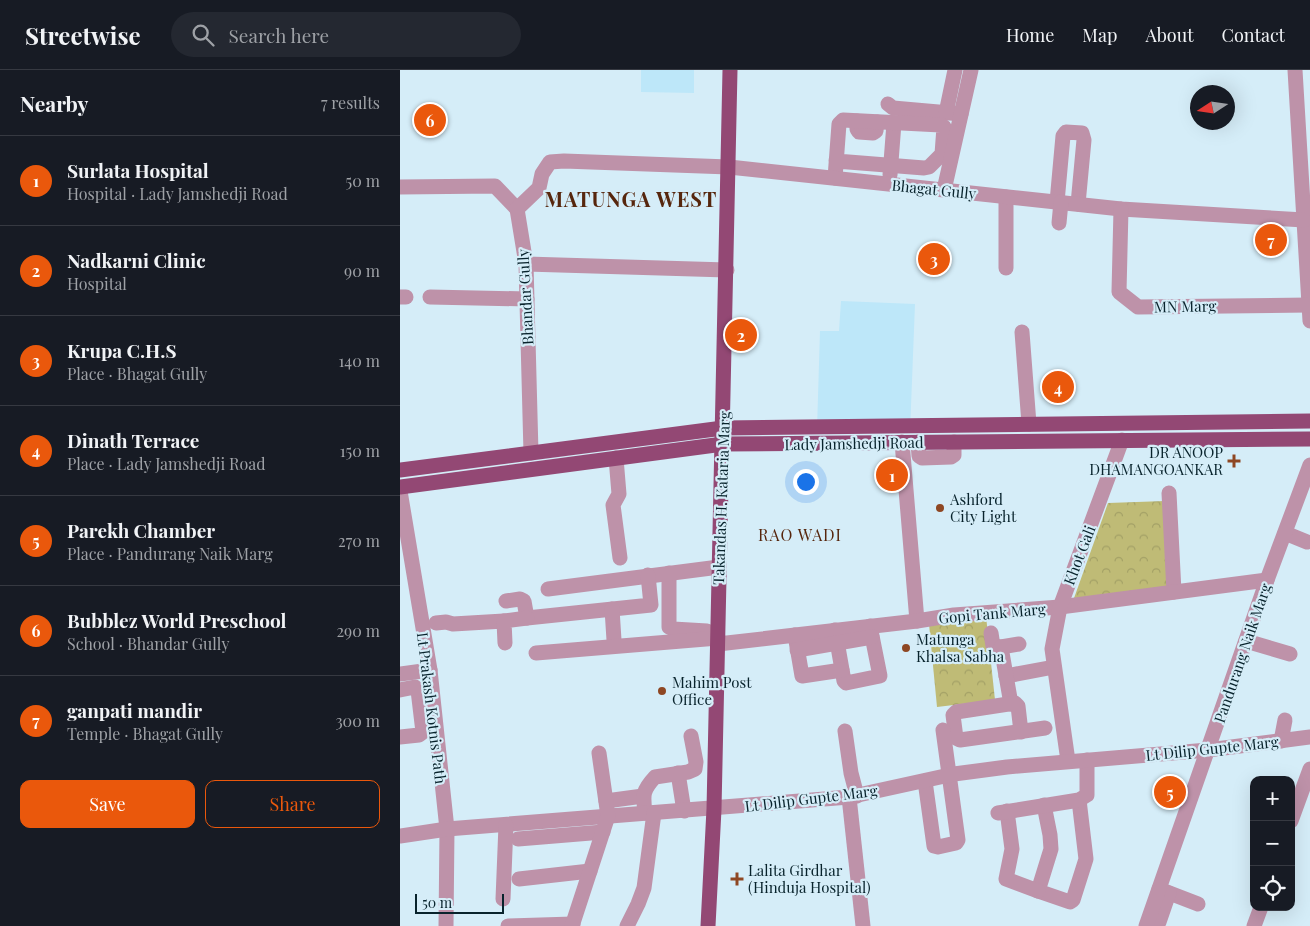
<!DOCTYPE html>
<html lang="en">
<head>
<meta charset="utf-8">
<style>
  :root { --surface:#171b24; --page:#242831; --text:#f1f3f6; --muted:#9ea1a6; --line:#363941; --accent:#ea580c }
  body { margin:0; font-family:"Playfair Display",serif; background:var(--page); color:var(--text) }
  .controls { position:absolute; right:15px; bottom:15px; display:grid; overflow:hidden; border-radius:10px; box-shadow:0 5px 20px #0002 }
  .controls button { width:45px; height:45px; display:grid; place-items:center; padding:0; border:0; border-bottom:1px solid var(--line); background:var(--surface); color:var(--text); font:25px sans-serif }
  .compass { position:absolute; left:790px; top:15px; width:45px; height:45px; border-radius:50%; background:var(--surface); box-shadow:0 5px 20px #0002; rotate:258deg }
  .scale { position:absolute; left:15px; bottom:12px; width:89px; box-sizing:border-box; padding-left:5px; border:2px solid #08232c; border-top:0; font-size:14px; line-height:18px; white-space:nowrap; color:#08232c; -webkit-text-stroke:4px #d5edf8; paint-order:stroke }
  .you { position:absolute; left:405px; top:411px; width:18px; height:18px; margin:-12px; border:4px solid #fff; border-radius:50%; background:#1a73e8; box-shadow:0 0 0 8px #1a73e833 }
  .badge { display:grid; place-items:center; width:32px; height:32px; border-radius:50%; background:var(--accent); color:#fff; font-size:16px; font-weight:700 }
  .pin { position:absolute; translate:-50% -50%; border:2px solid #fff; box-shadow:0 1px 5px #0006 }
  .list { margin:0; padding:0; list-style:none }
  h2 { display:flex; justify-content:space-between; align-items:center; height:65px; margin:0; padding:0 20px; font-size:21px }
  h2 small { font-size:16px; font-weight:400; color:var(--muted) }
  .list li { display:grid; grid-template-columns:32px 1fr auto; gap:15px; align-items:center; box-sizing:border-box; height:90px; padding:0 20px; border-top:1px solid var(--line) }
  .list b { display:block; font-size:19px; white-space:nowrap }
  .list p { margin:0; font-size:16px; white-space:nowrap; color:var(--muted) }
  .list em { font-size:16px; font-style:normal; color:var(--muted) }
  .actions { display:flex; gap:10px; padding:15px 20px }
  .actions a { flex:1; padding:11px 0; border:1px solid var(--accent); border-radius:10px; text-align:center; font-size:18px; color:var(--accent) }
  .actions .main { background:var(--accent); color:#fff }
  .icon { flex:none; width:28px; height:28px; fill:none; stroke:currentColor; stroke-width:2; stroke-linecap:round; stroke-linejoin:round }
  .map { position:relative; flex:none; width:910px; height:856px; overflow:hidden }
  header { display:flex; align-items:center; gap:30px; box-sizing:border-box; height:70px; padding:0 25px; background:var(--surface); border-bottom:1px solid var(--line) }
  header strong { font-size:24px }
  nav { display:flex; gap:28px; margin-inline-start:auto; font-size:18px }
  .search { width:350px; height:45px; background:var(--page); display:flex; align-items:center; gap:12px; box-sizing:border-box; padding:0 18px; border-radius:28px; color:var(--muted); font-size:19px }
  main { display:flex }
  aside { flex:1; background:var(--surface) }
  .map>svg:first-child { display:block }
  .built { fill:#bde7f9 }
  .park { fill:url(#park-crowns) }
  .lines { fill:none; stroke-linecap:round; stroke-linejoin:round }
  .minor { stroke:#be92a9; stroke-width:15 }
  .major { stroke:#934874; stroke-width:15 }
  .poi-dot { fill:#8e4723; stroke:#d5edf8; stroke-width:2 }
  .labels { text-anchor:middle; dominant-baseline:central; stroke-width:4.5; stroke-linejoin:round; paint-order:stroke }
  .street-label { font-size:15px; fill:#08232c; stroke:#d5edf8 }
  .poi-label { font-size:15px; fill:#08232c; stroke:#d5edf8; text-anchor:start }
  .neighbourhood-label { font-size:16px; letter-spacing:1px; fill:#56260d; stroke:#d5edf8 }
  .district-label { font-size:20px; font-weight:bold; letter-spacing:1px; fill:#56260d; stroke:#d5edf8 }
</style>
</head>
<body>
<header>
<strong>Streetwise</strong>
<div class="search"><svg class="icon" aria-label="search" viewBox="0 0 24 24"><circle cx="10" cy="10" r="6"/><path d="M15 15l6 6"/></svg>Search here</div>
<nav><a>Home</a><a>Map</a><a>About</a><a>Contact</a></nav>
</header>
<main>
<aside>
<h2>Nearby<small>7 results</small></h2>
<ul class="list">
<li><span class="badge">1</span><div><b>Surlata Hospital</b><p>Hospital · Lady Jamshedji Road</p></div><em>50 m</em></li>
<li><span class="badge">2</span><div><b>Nadkarni Clinic</b><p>Hospital</p></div><em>90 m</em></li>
<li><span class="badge">3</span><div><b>Krupa C.H.S</b><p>Place · Bhagat Gully</p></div><em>140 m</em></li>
<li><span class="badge">4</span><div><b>Dinath Terrace</b><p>Place · Lady Jamshedji Road</p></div><em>150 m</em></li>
<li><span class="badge">5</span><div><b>Parekh Chamber</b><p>Place · Pandurang Naik Marg</p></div><em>270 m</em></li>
<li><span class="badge">6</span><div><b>Bubblez World Preschool</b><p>School · Bhandar Gully</p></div><em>290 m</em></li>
<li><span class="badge">7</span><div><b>ganpati mandir</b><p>Temple · Bhagat Gully</p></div><em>300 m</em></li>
</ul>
<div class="actions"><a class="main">Save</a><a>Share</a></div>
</aside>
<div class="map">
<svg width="910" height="856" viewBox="0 0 910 856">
  <defs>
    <pattern id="park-crowns" width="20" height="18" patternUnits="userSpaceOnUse" patternTransform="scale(1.25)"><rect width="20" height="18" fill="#bfbb76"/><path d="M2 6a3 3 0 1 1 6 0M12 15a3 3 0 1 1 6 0" fill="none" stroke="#a3a066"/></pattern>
  </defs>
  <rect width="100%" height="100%" fill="#d5edf8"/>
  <g class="built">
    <polygon points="241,0 294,0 294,23 241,22"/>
    <polygon points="441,231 515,234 510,362 417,359 420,261 439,261"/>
  </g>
  <g class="park">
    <polygon points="765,431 770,516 673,531 708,433"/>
    <polygon points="586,546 595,630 537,637 529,554"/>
  </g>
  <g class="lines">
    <g class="minor">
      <polyline points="895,0 910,251"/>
      <polyline points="488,34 493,38 561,44"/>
      <polyline points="546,43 555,0"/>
      <polyline points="457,51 457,59 459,62 473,63 476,61 477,52"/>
      <polyline points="490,105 494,53"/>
      <polyline points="435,108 439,54 443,50 541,55 544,57 542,84 529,97 524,98 436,91"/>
      <polyline points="0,117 95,116 117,139 126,194 131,383"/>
      <polyline points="544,120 571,0"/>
      <polyline points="606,127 606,198"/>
      <polyline points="657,132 663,66 666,62 682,63 684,70 678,134"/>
      <polyline points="117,139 139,118 142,104 150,92 164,91 329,97 721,139 904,150"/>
      <polyline points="721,139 719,222 738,237 909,235"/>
      <polyline points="659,153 661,132"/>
      <polyline points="126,194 327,200"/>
      <polyline points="0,227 6,227"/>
      <polyline points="30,227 127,229"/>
      <polyline points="622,262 629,354"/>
      <polyline points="502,372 517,551"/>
      <polyline points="518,372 519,386 522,388 551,387 554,385 554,372"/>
      <polyline points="216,388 219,424 213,435 220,488"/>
      <polyline points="0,421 30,600 47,759 46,856"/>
      <polyline points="769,423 774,522"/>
      <polyline points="885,463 907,472"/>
      <polyline points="269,503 269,557 273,559 307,561"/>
      <polyline points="148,519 319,497"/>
      <polyline points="106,531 120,529 124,531 127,548 251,535 248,505"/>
      <polyline points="212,539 214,570"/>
      <polyline points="36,553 46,552 53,554 104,551"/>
      <polyline points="435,560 444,611 446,613 480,606 470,556"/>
      <polyline points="591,563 593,576 595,578 601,577"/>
      <polyline points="395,565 402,606 442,600"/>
      <polyline points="846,571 890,584"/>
      <polyline points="105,573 104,551 127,548"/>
      <polyline points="318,574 517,551 554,545 660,537 867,510"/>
      <polyline points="397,580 472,567"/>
      <polyline points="136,583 318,568"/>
      <polyline points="0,604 30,600"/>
      <polyline points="606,606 654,597"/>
      <polyline points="0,620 15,617 18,620 23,662 19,665 0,667"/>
      <polyline points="611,634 601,577 619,574"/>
      <polyline points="445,661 451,703 457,726"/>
      <polyline points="621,662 618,636 615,633 556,642 553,645 556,668 560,670 645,658"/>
      <polyline points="881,671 885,650"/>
      <polyline points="668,691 652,579 660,537 722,370"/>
      <polyline points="278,703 284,741"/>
      <polyline points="525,711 534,776 538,777 556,773 558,770 543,660"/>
      <polyline points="449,727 463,856"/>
      <polyline points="206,731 243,726"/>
      <polyline points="644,735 650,765 651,779 638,821 670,832 673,830 686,789 679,730"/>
      <polyline points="607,741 612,779 606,809 638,821"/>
      <path d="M 245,743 C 243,725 242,721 255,707 L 288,702 L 295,699 L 296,692 L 291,666"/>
      <polyline points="598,743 679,730 687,725 687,690"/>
      <polyline points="891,751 910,699"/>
      <polyline points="0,766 47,759 449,727 554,704 607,697 808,680 910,667"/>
      <polyline points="118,769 203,762"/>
      <polyline points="119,809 190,801"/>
      <polyline points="759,819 798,834"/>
      <polyline points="103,829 106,755"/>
      <polyline points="759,852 769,823"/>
      <polyline points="108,856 173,854"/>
      <polyline points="172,856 208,746 199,683"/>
      <polyline points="227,856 238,834 244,818 254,743"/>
      <polyline points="746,856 867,510 910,395"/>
      <polyline points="854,856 861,837"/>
    </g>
    <g class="major">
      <polyline points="0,400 323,358 910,351"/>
      <polyline points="0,417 323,374 910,369"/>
      <polyline points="308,856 314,739 330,0"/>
    </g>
  </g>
  <g class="poi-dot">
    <path d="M831.5 383.5h5v5h5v5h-5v5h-5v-5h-5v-5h5z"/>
    <circle cx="540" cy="438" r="5"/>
    <circle cx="506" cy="578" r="5"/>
    <circle cx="262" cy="621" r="5"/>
    <path d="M334.5 801.5h5v5h5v5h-5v5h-5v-5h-5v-5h5z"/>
  </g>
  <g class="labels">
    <g class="street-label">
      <text transform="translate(534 119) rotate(6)">Bhagat Gully</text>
      <text transform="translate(125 227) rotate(-93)">Bhandar Gully</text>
      <text transform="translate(785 236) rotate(-1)">MN Marg</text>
      <text transform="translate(454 373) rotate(-1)">Lady Jamshedji Road</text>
      <text transform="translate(321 428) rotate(-88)">Takandas H. Kataria Marg</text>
      <text transform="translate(679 485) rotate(-69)">Khot Gali</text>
      <text transform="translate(592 543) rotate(-5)">Gopi Tank Marg</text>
      <text transform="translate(842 583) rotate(-71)">Pandurang Naik Marg</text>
      <text transform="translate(32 638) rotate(83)">Lt Prakash Kotnis Path</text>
      <text transform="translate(812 678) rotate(-6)">Lt Dilip Gupte Marg</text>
      <text transform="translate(411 728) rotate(-7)">Lt Dilip Gupte Marg</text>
    </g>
    <g class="poi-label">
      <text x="823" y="382" text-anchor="end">DR ANOOP<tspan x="823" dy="17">DHAMANGOANKAR</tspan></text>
      <text x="550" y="429">Ashford<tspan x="550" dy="17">City Light</tspan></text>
      <text x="516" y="569">Matunga<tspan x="516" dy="17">Khalsa Sabha</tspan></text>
      <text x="272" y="612">Mahim Post<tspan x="272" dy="17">Office</tspan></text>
      <text x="348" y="800">Lalita Girdhar<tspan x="348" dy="17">(Hinduja Hospital)</tspan></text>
    </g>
    <g class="neighbourhood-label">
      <text x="400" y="464">RAO WADI</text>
    </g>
    <g class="district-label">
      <text x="231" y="128">MATUNGA WEST</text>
    </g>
  </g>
</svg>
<div class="controls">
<button>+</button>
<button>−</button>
<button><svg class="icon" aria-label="locate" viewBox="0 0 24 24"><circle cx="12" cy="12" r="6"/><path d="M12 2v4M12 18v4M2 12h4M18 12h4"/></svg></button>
</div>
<svg class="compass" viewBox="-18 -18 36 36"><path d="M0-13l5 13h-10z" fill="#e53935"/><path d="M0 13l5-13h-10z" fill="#9ea1a6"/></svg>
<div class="scale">50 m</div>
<div class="you"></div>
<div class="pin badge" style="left:492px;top:405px">1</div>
<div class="pin badge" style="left:341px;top:265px">2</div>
<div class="pin badge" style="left:534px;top:189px">3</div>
<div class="pin badge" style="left:658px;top:317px">4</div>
<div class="pin badge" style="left:770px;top:722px">5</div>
<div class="pin badge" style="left:30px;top:50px">6</div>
<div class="pin badge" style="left:871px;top:170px">7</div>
</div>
</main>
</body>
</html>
